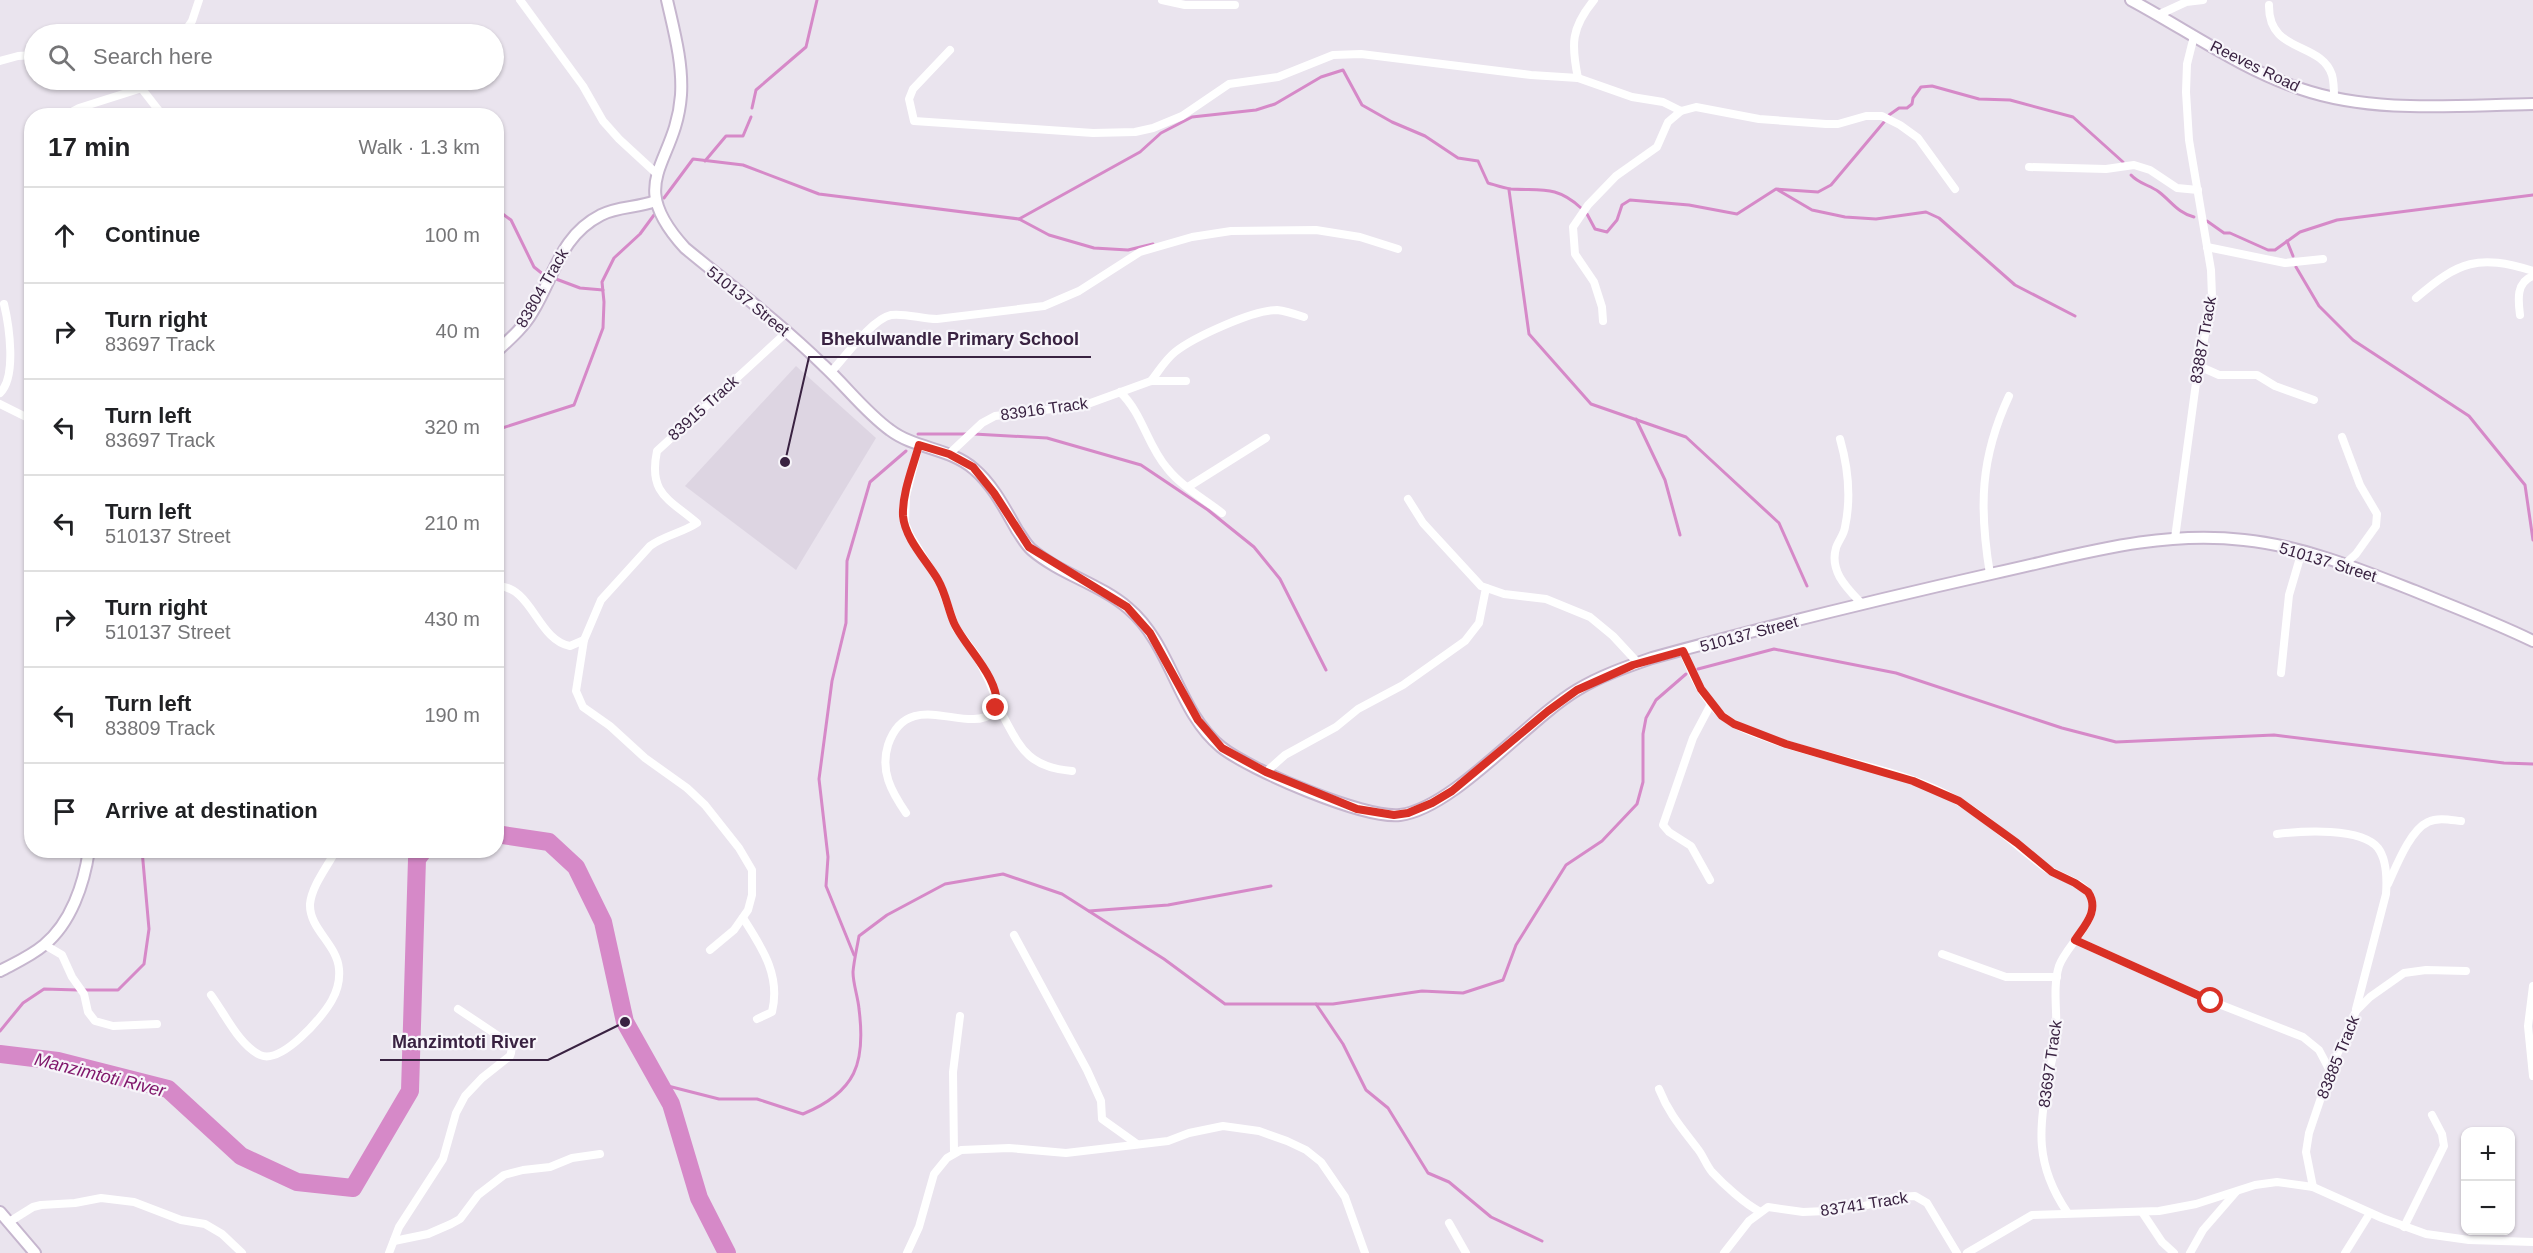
<!DOCTYPE html>
<html lang="en">
<head>
<meta charset="utf-8">
<style>
  :root { --surface:#fff; --page:#f6f6f6; --text:#202124; --muted:#757577; --line:#e0e0e0 }
  body { margin:0; font-family:Arial,sans-serif; background:var(--page); color:var(--text) }
  .controls { position:absolute; right:18px; bottom:18px; display:grid; overflow:hidden; border-radius:12px; box-shadow:0 2px 4px #0004 }
  .controls button { width:54px; height:54px; display:grid; place-items:center; padding:0; border:0; border-bottom:2px solid var(--line); background:var(--surface); color:var(--text); font:30px sans-serif }
  .stop { position:absolute; width:18px; height:18px; margin:-14px; border:4px solid #d93025; border-radius:50%; background:#fff }
  .stop.end { background:#d93025; border-color:#fff; box-shadow:0 2px 6px #0008 }
  .list { margin:0; padding:0; list-style:none }
  h2 { display:flex; justify-content:space-between; align-items:center; height:78px; margin:0; padding:0 24px; font-size:26px }
  h2 small { font-size:20px; font-weight:400; color:var(--muted) }
  .list li { display:grid; grid-template-columns:39px 1fr auto; gap:18px; align-items:center; box-sizing:border-box; height:96px; padding:0 24px; border-top:2px solid var(--line) }
  .list b { display:block; font-size:22px; white-space:nowrap }
  .list p { margin:0; font-size:20px; white-space:nowrap; color:var(--muted) }
  .list em { font-size:20px; font-style:normal; color:var(--muted) }
  .icon { flex:none; width:33px; height:33px; fill:none; stroke:currentColor; stroke-width:2; stroke-linecap:round; stroke-linejoin:round }
  .map { position:relative; flex:none; width:2533px; height:1253px; overflow:hidden }
  .search { position:absolute; background:var(--surface); box-shadow:0 2px 4px #0004; left:24px; top:24px; width:480px; height:66px; display:flex; align-items:center; gap:15px; box-sizing:border-box; padding:0 21px; border-radius:33px; color:var(--muted); font-size:22px }
  .panel { position:absolute; background:var(--surface); box-shadow:0 2px 4px #0004; left:24px; top:108px; width:480px; height:750px; border-radius:24px }
  .map>svg:first-child { display:block }
  .built { fill:#ddd5e2 }
  .lines { fill:none; stroke-linecap:round; stroke-linejoin:round }
  .stream { stroke:#d689c8; stroke-width:3 }
  .river { stroke:#d689c8; stroke-width:18 }
  .secondary-casing { stroke:#c6b6ce; stroke-width:14 }
  .street { stroke:#fff; stroke-width:8 }
  .secondary { stroke:#fff; stroke-width:10 }
  .route { stroke:#d93025; stroke-width:8 }
  .labels { text-anchor:middle; dominant-baseline:central; stroke-width:4.5; stroke-linejoin:round; paint-order:stroke }
  .street-label { font-size:16px; fill:#392241; stroke:#f7f5fa }
  .water-label { font-size:18px; font-style:italic; fill:#81186c; stroke:#f7f5fa }
  .leader { fill:none; stroke:#392241; stroke-width:2 }
  .callout-dot { fill:#392241; stroke:#f7f5fa; stroke-width:2 }
  .callout-label { font-size:18px; text-anchor:middle; font-weight:bold; fill:#392241; stroke:#f7f5fa; stroke-width:4.5; stroke-linejoin:round; paint-order:stroke }
</style>
</head>
<body>
<div class="map">
<svg width="2533" height="1253" viewBox="0 0 2533 1253">
  <rect width="100%" height="100%" fill="#eae4ee"/>
  <polygon class="built" points="796,366 876,438 796,570 685,486"/>
  <g class="lines">
    <g class="stream">
      <polyline points="752,108 756,90 806,47 817,0"/>
      <polyline points="1889,115 1899,108 1907,108 1912,104 1913,98 1921,87 1932,86 1979,99 2010,100 2073,117 2123,162"/>
      <polyline points="705,161 726,136 743,136 751,117"/>
      <path d="M 2131,175 C 2139,184 2150,185 2159,192 C 2172,202 2178,213 2194,217"/>
      <polyline points="1509,190 1529,334 1591,404 1686,437 1779,523 1807,586"/>
      <polyline points="1778,190 1812,210 1845,217 1876,219 1926,212 1939,218 2015,285 2075,316"/>
      <polyline points="664,198 693,159 743,165 819,194 1019,219 1049,235 1094,248 1128,250 1153,244"/>
      <polyline points="496,209 511,220 534,267 544,275"/>
      <polyline points="1587,214 1595,229 1607,232 1617,220 1622,205 1630,200 1689,205 1737,214 1776,189 1818,192 1831,185 1884,122"/>
      <path d="M 1019,219 L 1140,152 L 1161,133 L 1192,117 L 1256,110 L 1275,104 L 1321,77 L 1343,70 L 1362,105 L 1392,122 L 1425,136 L 1458,158 L 1478,161 L 1488,183 C 1495,185 1503,188 1511,189 C 1541,191 1556,185 1581,208"/>
      <polyline points="2207,221 2224,233 2230,233 2268,250 2275,250 2300,232 2337,220 2533,195"/>
      <polyline points="2287,241 2293,256"/>
      <polyline points="2296,267 2319,306 2353,340 2469,416 2525,485 2533,540"/>
      <polyline points="556,279 580,288 603,290"/>
      <polyline points="1636,419 1665,480 1680,535"/>
      <polyline points="496,430 574,405 603,328 604,302 602,282 614,258 640,234 654,215"/>
      <polyline points="918,434 967,434"/>
      <polyline points="974,434 1047,438 1141,465 1208,510 1254,547 1280,579 1326,670"/>
      <polyline points="1698,669 1774,649 1896,673 2062,728 2116,742 2274,735 2504,763 2533,764"/>
      <polyline points="1089,911 1168,905 1271,886"/>
      <polyline points="854,955 826,886 828,857 819,779 832,681 846,623 847,561 870,482 906,451"/>
      <polyline points="84,990 118,990 144,964 149,929 142,850"/>
      <polyline points="1316,1004 1343,1044 1366,1090 1388,1108 1428,1173 1449,1182 1491,1217 1542,1241"/>
      <polyline points="0,1031 23,1003 44,989 78,990"/>
      <path d="M 660,1084 L 719,1099 L 757,1099 L 803,1114 C 856,1092 866,1063 859,1009 C 858,997 853,984 853,972 C 854,960 857,948 859,936 L 887,915 L 945,884 L 1003,874 L 1062,894 L 1164,959 L 1225,1004 L 1333,1004 L 1422,991 L 1463,993 L 1503,980 L 1516,945 L 1566,865 L 1602,841 L 1637,804 L 1643,782 L 1643,734 L 1646,718 L 1656,700 L 1686,674"/>
    </g>
    <g class="river">
      <polyline points="496,834 549,842 576,867 603,922 625,1022 671,1104 699,1198 727,1253"/>
      <polyline points="0,1054 58,1061 168,1089 241,1156 297,1182 353,1188 410,1091 417,859 424,850"/>
    </g>
    <g class="secondary-casing">
      <g id="secondary">
        <path d="M 667,0 C 674,31 683,63 681,95 C 676,166 623,180 685,248 C 731,286 780,323 823,365 C 846,386 865,412 890,430 C 915,449 950,448 974,469 C 993,485 1005,509 1017,530 C 1022,537 1026,545 1032,550 C 1060,574 1100,584 1128,608 C 1172,645 1177,711 1221,747 C 1250,770 1364,819 1400,815 C 1454,808 1527,720 1577,690 C 1600,676 1626,667 1652,658 C 1765,627 1880,599 1995,573 C 2078,555 2157,530 2244,540 C 2303,546 2359,569 2415,591 C 2454,607 2494,622 2533,641"/>
        <path d="M 2131,0 C 2187,30 2241,69 2301,89 C 2374,114 2457,105 2533,104"/>
        <path d="M 496,352 C 510,339 524,327 533,311 C 555,275 560,236 601,215 C 618,206 638,208 655,201"/>
        <path d="M 0,971 C 15,963 31,956 44,945 C 71,923 84,884 89,850"/>
        <polyline points="0,1212 35,1253"/>
      </g>
    </g>
    <g class="street">
      <polyline points="520,0 583,86 603,121 619,139 657,174"/>
      <polyline points="1162,0 1185,5 1235,5"/>
      <path d="M 2269,5 C 2268,54 2321,41 2332,75 C 2334,82 2334,91 2334,98"/>
      <polyline points="2158,15 2186,2 2203,0"/>
      <polyline points="183,34 192,21 199,0"/>
      <polyline points="950,50 913,89 909,99 914,121 1093,133 1135,132 1153,128 1182,116 1229,84 1278,77 1333,55 1361,54 1531,75 1578,78 1632,97 1663,102 1681,111 1696,107 1759,119 1826,124 1838,124 1866,116 1882,116 1900,125 1918,138 1955,189"/>
      <polyline points="0,61 18,56 34,55"/>
      <path d="M 1578,78 C 1571,44 1571,28 1594,0"/>
      <polyline points="135,80 163,116"/>
      <polyline points="64,116 79,108 142,88"/>
      <polyline points="29,133 32,133"/>
      <polyline points="2029,167 2106,169 2134,165 2150,170 2177,188 2198,190"/>
      <polyline points="2207,247 2285,263 2323,259"/>
      <path d="M 2416,298 C 2459,261 2478,254 2533,271"/>
      <path d="M 2520,315 C 2518,300 2516,282 2533,276"/>
      <polyline points="1603,321 1602,307 1594,282 1575,254 1573,227 1588,205 1616,176 1657,147 1668,122 1681,111"/>
      <polyline points="2201,367 2219,375 2257,375 2275,386 2314,400"/>
      <path d="M 831,372 C 845,357 872,319 891,315 C 905,313 922,319 937,319 L 1044,306 L 1079,291 L 1140,252 L 1192,237 L 1231,231 L 1316,230 L 1360,237 L 1398,249"/>
      <path d="M 1151,381 C 1159,371 1165,360 1175,352 C 1194,337 1253,310 1277,310 C 1286,311 1295,314 1304,317"/>
      <path d="M 1120,392 C 1143,414 1147,445 1167,468 C 1181,486 1204,499 1222,513"/>
      <path d="M 0,393 C 17,377 9,325 4,304"/>
      <polyline points="0,404 32,420"/>
      <polyline points="2342,437 2360,485 2377,514 2376,526 2356,554 2345,564"/>
      <path d="M 1840,439 C 1848,467 1851,499 1845,527 C 1844,535 1838,541 1836,548 C 1829,572 1848,589 1862,604"/>
      <polyline points="949,454 982,423 995,416 1085,405 1151,381 1186,381"/>
      <polyline points="1188,487 1266,438"/>
      <polyline points="1408,499 1423,523 1481,586 1504,594 1546,599 1590,617 1613,636 1638,663"/>
      <polyline points="2175,538 2196,383 2212,297 2211,270 2189,140 2186,92 2187,64 2194,36"/>
      <path d="M 1990,574 C 1979,508 1980,458 2009,396"/>
      <path d="M 496,586 C 532,585 537,640 570,646 L 584,640 L 601,600 L 650,546 C 665,535 682,533 697,523 C 669,499 648,494 657,451 L 787,332"/>
      <polyline points="584,640 576,691 583,707 610,726 645,758 687,788 705,805 739,848 752,870 752,895 748,910 734,930 710,950"/>
      <path d="M 1683,651 C 1692,674 1703,700 1723,716 C 1736,727 1752,732 1768,738 C 1821,758 1880,765 1933,788 C 1978,808 2005,837 2043,866 C 2057,877 2080,880 2089,894 C 2104,916 2066,945 2059,966 C 2052,988 2058,1015 2056,1038 C 2055,1050 2051,1062 2049,1074 C 2038,1128 2035,1165 2067,1212"/>
      <polyline points="2281,673 2289,595 2302,551"/>
      <path d="M 997,705 C 1019,743 1023,767 1072,771"/>
      <polyline points="1266,772 1285,755 1336,727 1358,709 1403,685 1465,641 1479,623 1486,588"/>
      <path d="M 906,813 C 891,791 880,771 888,745 C 908,686 965,735 993,713 L 997,701 L 989,681 L 976,655 L 956,628 L 940,584 L 910,535 L 905,523 L 906,496 L 919,445"/>
      <path d="M 2277,834 C 2302,831 2361,827 2378,848 C 2387,860 2387,880 2386,894 L 2356,1009"/>
      <polyline points="1710,880 1691,846 1669,832 1663,825 1693,738 1711,704"/>
      <path d="M 2388,884 C 2396,867 2410,830 2428,822 C 2438,817 2451,820 2461,821"/>
      <path d="M 743,918 C 762,948 781,975 772,1012 L 757,1019"/>
      <polyline points="1014,935 1087,1070 1101,1101 1102,1119 1137,1144"/>
      <polyline points="2075,940 2211,1001 2303,1037 2319,1050 2330,1071"/>
      <polyline points="45,945 62,955 72,977 84,994 88,1012 95,1021 113,1026 157,1024"/>
      <polyline points="1942,954 2006,977 2057,977"/>
      <polyline points="2533,986 2528,1026 2533,1076"/>
      <path d="M 211,995 C 225,1014 239,1045 260,1055 C 281,1065 323,1017 332,1000 C 337,991 340,980 339,969 C 337,944 309,929 310,904 C 312,885 328,866 336,850"/>
      <path d="M 1659,1089 C 1669,1114 1681,1127 1697,1148 C 1703,1155 1706,1165 1712,1172 C 1723,1184 1745,1204 1759,1211"/>
      <polyline points="954,1153 953,1072 960,1016"/>
      <polyline points="2313,1187 2306,1152 2309,1133 2330,1071 2356,1011 2370,997 2404,973 2426,970 2466,971"/>
      <polyline points="2142,1212 2162,1242 2174,1253"/>
      <polyline points="9,1222 33,1207 41,1205 75,1203 101,1198 134,1202 181,1220 205,1224 222,1234 242,1253"/>
      <polyline points="1449,1223 1466,1253"/>
      <polyline points="2404,1227 2444,1146 2442,1134 2432,1115"/>
      <polyline points="394,1241 428,1234 451,1224 460,1219 478,1195 504,1175 523,1170 550,1167 572,1158 600,1154"/>
      <path d="M 389,1253 L 399,1227 L 443,1159 L 456,1113 L 465,1096 L 482,1078 L 510,1056 C 513,1049 511,1046 506,1041 L 458,1009"/>
      <polyline points="907,1253 919,1227 934,1174 947,1158 961,1150 1009,1148 1066,1153 1168,1141 1189,1133 1223,1126 1259,1131 1287,1141 1306,1150 1321,1162 1345,1197 1365,1253"/>
      <polyline points="1724,1253 1749,1221 1768,1207 1803,1212 1826,1211 1860,1207 1897,1197 1915,1196 1927,1203 1957,1253"/>
      <polyline points="1967,1253 2032,1215 2159,1211 2196,1204 2255,1185 2277,1182 2313,1187 2382,1218 2426,1234 2469,1240 2533,1242"/>
      <polyline points="2190,1253 2203,1230 2236,1192"/>
      <polyline points="2345,1253 2370,1213"/>
    </g>
    <use href="#secondary" class="secondary"/>
  </g>
  <g class="lines">
    <path class="route" d="M 996,708 C 1002,680 964,646 954,623 C 948,609 946,594 938,580 C 927,561 905,539 903,516 C 902,493 913,467 919,445 L 949,454 L 973,467 L 994,493 L 1029,547 L 1127,607 L 1150,633 L 1198,720 L 1222,748 L 1266,772 L 1357,809 L 1394,815 L 1408,813 L 1432,803 L 1452,791 L 1548,711 L 1577,690 L 1633,665 L 1683,651 L 1701,689 L 1722,716 L 1734,724 L 1786,744 L 1913,781 L 1959,801 L 2017,843 L 2052,872 L 2075,883 L 2088,892 C 2100,910 2085,925 2075,940 L 2211,1001"/>
  </g>
  <g class="labels">
    <g class="street-label">
      <text transform="translate(2255 66) rotate(26)">Reeves Road</text>
      <text transform="translate(542 288) rotate(-60)">83804 Track</text>
      <text transform="translate(748 301) rotate(39)">510137 Street</text>
      <text transform="translate(2203 340) rotate(-80)">83887 Track</text>
      <text transform="translate(703 408) rotate(-42)">83915 Track</text>
      <text transform="translate(1044 409) rotate(-8)">83916 Track</text>
      <text transform="translate(2328 562) rotate(17)">510137 Street</text>
      <text transform="translate(1749 634) rotate(-15)">510137 Street</text>
      <text transform="translate(2338 1057) rotate(-68)">83885 Track</text>
      <text transform="translate(2050 1064) rotate(-82)">83697 Track</text>
      <text transform="translate(1864 1204) rotate(-9)">83741 Track</text>
    </g>
    <g class="water-label">
      <text transform="translate(100 1075) rotate(14)">Manzimtoti River</text>
    </g>
  </g>
  <path class="leader" d="M785 462L809 357H1091M625 1022L548 1060H380"/>
  <g class="callout-dot">
    <circle cx="785" cy="462" r="6"/>
    <circle cx="625" cy="1022" r="6"/>
  </g>
  <g class="callout-label">
    <text x="950" y="345">Bhekulwandle Primary School</text>
    <text x="464" y="1048">Manzimtoti River</text>
  </g>
</svg>
<div class="controls">
<button>+</button>
<button>−</button>
</div>
<div class="stop" style="left:2211px;top:1001px"></div>
<div class="stop end" style="left:996px;top:708px"></div>
<div class="search"><svg class="icon" aria-label="search" viewBox="0 0 24 24"><circle cx="10" cy="10" r="6"/><path d="M15 15l6 6"/></svg>Search here</div>
<section class="panel">
<h2>17 min<small>Walk · 1.3 km</small></h2>
<ul class="list">
<li><svg class="icon" aria-label="ahead" viewBox="0 0 24 24"><path d="M12 20V5M6 11l6-6 6 6"/></svg><div><b>Continue</b></div><em>100 m</em></li>
<li><svg class="icon" aria-label="right" viewBox="0 0 24 24"><path d="M7 20v-9h11M14 6l5 5-5 5"/></svg><div><b>Turn right</b><p>83697 Track</p></div><em>40 m</em></li>
<li><svg class="icon" aria-label="left" viewBox="0 0 24 24"><path d="M17 20v-9H6M10 6l-5 5 5 5"/></svg><div><b>Turn left</b><p>83697 Track</p></div><em>320 m</em></li>
<li><svg class="icon" aria-label="left" viewBox="0 0 24 24"><path d="M17 20v-9H6M10 6l-5 5 5 5"/></svg><div><b>Turn left</b><p>510137 Street</p></div><em>210 m</em></li>
<li><svg class="icon" aria-label="right" viewBox="0 0 24 24"><path d="M7 20v-9h11M14 6l5 5-5 5"/></svg><div><b>Turn right</b><p>510137 Street</p></div><em>430 m</em></li>
<li><svg class="icon" aria-label="left" viewBox="0 0 24 24"><path d="M17 20v-9H6M10 6l-5 5 5 5"/></svg><div><b>Turn left</b><p>83809 Track</p></div><em>190 m</em></li>
<li><svg class="icon" aria-label="arrive" viewBox="0 0 24 24"><path d="M6 21V4h12l-3 4 3 4H6"/></svg><div><b>Arrive at destination</b></div></li>
</ul>
</section>
</div>
</body>
</html>
